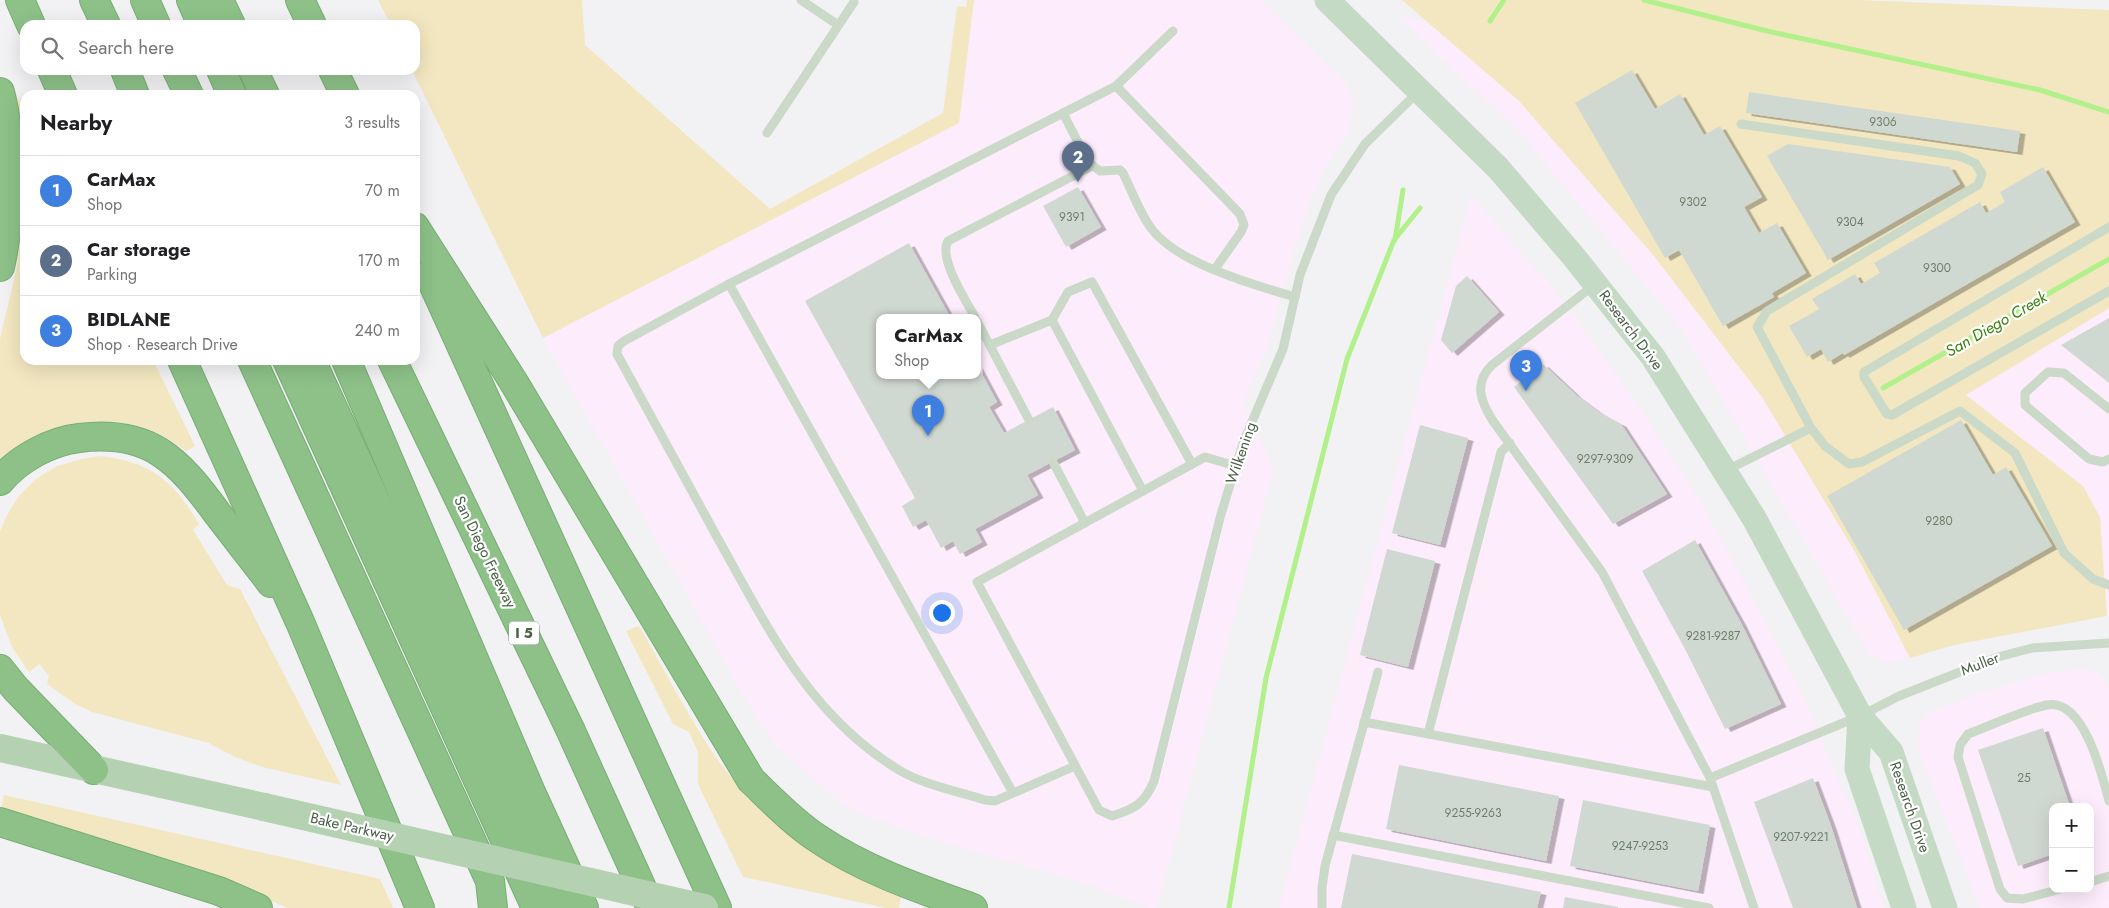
<!DOCTYPE html>
<html lang="en">
<head>
<meta charset="utf-8">
<style>
  :root { --surface:#fff; --page:#f2f2f2; --text:#202124; --muted:#757577; --line:#e0e0e0; --accent:#1d7c1c }
  body { margin:0; font-family:Jost,sans-serif; background:var(--page); color:var(--text) }
  .controls { position:absolute; right:15px; bottom:15px; display:grid; overflow:hidden; border-radius:10px; box-shadow:0 5px 20px #0002 }
  .controls button { width:45px; height:45px; display:grid; place-items:center; padding:0; border:0; border-bottom:1px solid var(--line); background:var(--surface); color:var(--text); font:25px sans-serif }
  .you { position:absolute; left:941px; top:612px; width:18px; height:18px; margin:-12px; border:4px solid #fff; border-radius:50%; background:#1a73e8; box-shadow:0 0 0 8px #1a73e833 }
  .badge { display:grid; place-items:center; width:32px; height:32px; border-radius:50%; background:var(--accent); color:#fff; font-size:16px; font-weight:700 }
  .pin { position:absolute; translate:-50% -41px; filter:drop-shadow(0 1px 2px #0008) }
  .pin::after { content:''; position:absolute; top:26px; width:18px; height:15px; background:inherit; clip-path:polygon(0 0,100% 0,50% 100%) }
  .popup { position:absolute; left:876px; top:314px; width:105px; height:65px; box-sizing:border-box; display:grid; place-content:center; border-radius:10px; background:var(--surface); filter:drop-shadow(0 1px 4px #0005); font-size:16px; white-space:nowrap; color:var(--muted) }
  .popup b { font-size:19px; color:var(--text) }
  .popup::after { content:''; position:absolute; left:50%; top:100%; margin-left:-10px; border:10px solid transparent; border-top-color:var(--surface) }
  .list { margin:0; padding:0; list-style:none }
  h2 { display:flex; justify-content:space-between; align-items:center; height:65px; margin:0; padding:0 20px; font-size:21px }
  h2 small { font-size:16px; font-weight:400; color:var(--muted) }
  .list li { display:grid; grid-template-columns:32px 1fr auto; gap:15px; align-items:center; box-sizing:border-box; height:70px; padding:0 20px; border-top:1px solid var(--line) }
  .list b { display:block; font-size:19px; white-space:nowrap }
  .list p { margin:0; font-size:16px; white-space:nowrap; color:var(--muted) }
  .list em { font-size:16px; font-style:normal; color:var(--muted) }
  .icon { flex:none; width:28px; height:28px; fill:none; stroke:currentColor; stroke-width:2; stroke-linecap:round; stroke-linejoin:round }
  .map { position:relative; flex:none; width:2109px; height:908px; overflow:hidden }
  .search { position:absolute; background:var(--surface); box-shadow:0 5px 20px #0002; left:20px; top:20px; width:400px; height:55px; display:flex; align-items:center; gap:12px; box-sizing:border-box; padding:0 18px; border-radius:15px; color:var(--muted); font-size:19px }
  .panel { position:absolute; background:var(--surface); box-shadow:0 5px 20px #0002; left:20px; top:90px; width:400px; height:275px; border-radius:15px }
  .map>svg:first-child { display:block }
  .commercial { fill:#fdecfb; fill-rule:evenodd }
  .green { fill:#f2e7c0 }
  .lines { fill:none; stroke-linecap:round; stroke-linejoin:round }
  .stream { stroke:#b2f08b; stroke-width:5 }
  .building { fill:#d0d9d1; filter:url(#shadow) }
  .motorway-casing { stroke:#77ad73; stroke-width:30 }
  .service { stroke:#cad9c8; stroke-width:9 }
  .secondary { stroke:#c5dac4; stroke-width:25 }
  .primary { stroke:#b4d1b1; stroke-width:28 }
  .motorway { stroke:#8dc188; stroke-width:28 }
  .primary-bridge { stroke:#b4d1b1; stroke-width:28 }
  .labels { text-anchor:middle; dominant-baseline:central; stroke-width:4.5; stroke-linejoin:round; paint-order:stroke }
  .number-label { font-size:12px; fill:#6c7e6a }
  .shield { fill:#fff; stroke:#81907f; stroke-width:1 }
  .shield-label { font-size:14px; font-weight:bold; fill:#4b6048 }
  .street-label { font-size:15px; fill:#4b6048; stroke:#fff }
  .water-label { font-size:16px; font-style:italic; fill:#39830a; stroke:#fff }
</style>
</head>
<body>
<div class="map">
<svg width="2109" height="908" viewBox="0 0 2109 908">
  <defs>
    <filter id="shadow"><feDropShadow dx="5.5" dy="3" stdDeviation="0" flood-color="#0004"/></filter>
  </defs>
  <rect width="100%" height="100%" fill="#f2f1f4"/>
  <g class="commercial">
    <path d="M 974,0 L 1261,0 L 1347,84 L 1354,103 L 1349,130 L 1322,172 L 1309,205 L 1291,260 L 1269,342 L 1243,404 L 1274,468 L 1157,908 L 1149,908 L 1086,884 L 925,837 L 858,813 L 829,793 L 777,745 L 758,721 L 543,338 L 959,123 ZM 879,317 L 977,317 L 977,375 L 879,375 Z"/>
    <polygon points="1400,17 2098,139 1966,394 2109,308 2109,616 2033,621 1889,663 1869,654 1683,331 1525,138"/>
    <polygon points="1471,195 1544,278 1588,335 1645,416 1707,512 1803,695 1863,839 1883,908 1279,908"/>
    <path d="M 2084,669 L 2100,674 L 2109,688 L 2109,908 L 1980,908 L 1919,752 L 1919,723 L 1927,714 L 1975,694 L 2046,673 ZM 2053,807 L 2090,807 L 2090,889 L 2053,889 Z"/>
  </g>
  <g class="green">
    <polygon points="378,0 582,0 585,45 770,209 943,113 957,6 966,7 967,0 974,0 959,123 543,338 412,70 415,70 415,25 391,25"/>
    <polygon points="1402,0 1857,0 2109,10 2109,308 1966,395 2083,486 2100,517 2107,616 1954,645 1910,658 1855,552 1762,397 1654,256 1519,101"/>
    <path d="M 25,96 L 25,360 L 153,360 L 195,446 L 186,451 C 173,442 160,433 145,428 C 98,412 31,425 0,465 L 0,339 L 17,267 L 24,198 L 23,146 L 17,100 Z"/>
    <path d="M 100,456 C 151,462 173,480 199,524 L 193,530 L 227,585 L 240,589 L 341,785 L 262,767 L 235,757 L 209,743 L 92,712 L 75,704 L 47,684 L 49,676 L 39,664 L 29,672 L 12,647 L 0,615 L 0,532 L 5,519 L 18,497 L 36,479 L 55,467 L 81,459 Z"/>
    <path d="M 639,626 C 661,664 682,704 705,741 C 751,815 822,864 901,897 L 899,908 L 886,908 L 743,877 L 698,784 L 698,752 L 689,732 L 673,724 L 626,631 Z"/>
    <polygon points="4,795 380,879 393,908 288,908 219,879 1,809"/>
  </g>
  <g class="lines">
    <g class="stream">
      <polyline points="1644,0 1767,31 2040,90 2109,112"/>
      <polyline points="1490,21 1504,0"/>
      <polyline points="1395,240 1403,190"/>
      <polyline points="1883,388 2109,259"/>
      <polyline points="1229,908 1266,678 1347,359 1394,240 1420,208"/>
    </g>
  </g>
  <g class="building">
    <polygon points="1632,70 1655,109 1680,94 1704,135 1720,126 1762,197 1744,207 1759,233 1777,223 1806,273 1772,293 1774,297 1723,326 1679,250 1665,258 1575,103"/>
    <polygon points="1749,92 2020,131 2017,152 1746,113"/>
    <polygon points="1788,144 1950,167 1960,184 1828,260 1767,156"/>
    <polygon points="2043,167 2075,222 1844,355 1843,353 1828,362 1821,349 1807,357 1789,326 1819,309 1812,299 1855,274 1861,284 1880,273 1874,263 1980,202 1986,213 2005,202 2000,192"/>
    <polygon points="1078,187 1101,227 1066,247 1043,206"/>
    <polygon points="909,243 950,317 879,317 879,375 977,375 977,365 997,402 989,407 1004,433 1053,407 1075,450 1027,475 1038,495 975,529 982,542 960,554 953,541 941,548 926,520 913,527 902,506 915,498 805,301"/>
    <polygon points="1467,276 1499,312 1452,353 1441,340 1456,286"/>
    <polygon points="2109,318 2109,383 2061,345"/>
    <polygon points="1543,364 1577,396 1599,412 1621,424 1667,494 1613,524 1514,387"/>
    <polygon points="1961,420 1993,475 2006,467 2052,546 1904,630 1827,496"/>
    <polygon points="1420,425 1468,438 1440,545 1392,533"/>
    <polygon points="1695,540 1741,623 1781,704 1725,729 1685,649 1642,571"/>
    <polygon points="1387,549 1435,561 1408,667 1360,655"/>
    <polygon points="2043,728 2070,807 2053,807 2053,854 2018,866 1978,750"/>
    <polygon points="1399,765 1559,796 1546,861 1386,829"/>
    <polygon points="1813,778 1831,826 1857,908 1793,908 1754,802"/>
    <polygon points="1583,800 1710,825 1698,891 1570,866"/>
    <polygon points="1352,854 1541,892 1537,908 1341,908"/>
    <polygon points="1565,897 1618,907 1618,908 1563,908"/>
  </g>
  <g class="lines">
    <g class="motorway-casing">
      <g id="motorway">
        <polyline points="20,0 31,25"/>
        <polyline points="94,0 106,25"/>
        <polyline points="145,0 156,25"/>
        <polyline points="191,0 202,25"/>
        <polyline points="219,0 231,25"/>
        <polyline points="300,0 312,25"/>
        <polyline points="52,70 63,95"/>
        <polyline points="125,70 135,95"/>
        <polyline points="177,70 189,95"/>
        <polyline points="221,70 232,95"/>
        <polyline points="253,70 265,95"/>
        <polyline points="333,70 345,95"/>
        <path d="M 0,92 C 13,141 11,219 0,267"/>
        <path d="M 415,227 L 513,381 L 751,780 C 772,800 793,822 817,838 C 864,870 920,889 973,908"/>
        <polyline points="429,275 717,908"/>
        <polyline points="182,360 300,622 420,908"/>
        <polyline points="252,360 490,881 493,908"/>
        <polyline points="287,360 536,908"/>
        <polyline points="311,360 563,908"/>
        <polyline points="346,360 530,790 584,908"/>
        <polyline points="392,360 570,729 651,908"/>
        <path d="M 0,481 C 18,459 51,441 79,438 C 150,429 178,460 217,513 C 235,536 253,560 271,583"/>
        <polyline points="0,669 15,688 94,770"/>
        <polyline points="0,822 219,891 258,908"/>
      </g>
    </g>
    <g class="service">
      <polyline points="801,0 838,25"/>
      <polyline points="1116,86 1240,214 1244,225 1241,232 1215,269"/>
      <path d="M 1063,113 L 1088,162 L 1100,171 L 1120,170 L 1123,173 C 1132,191 1139,212 1151,228 C 1176,263 1254,285 1295,297"/>
      <polyline points="1741,124 1959,156 1975,163 1982,174 1978,185 1767,311 1757,327 1811,428"/>
      <polyline points="767,133 854,2"/>
      <polyline points="2109,227 1864,372 1864,377 1887,414 1892,415 2109,291"/>
      <polyline points="729,284 1116,86 1173,31"/>
      <path d="M 1594,285 L 1492,365 C 1473,383 1481,402 1493,421 L 1602,572 L 1710,778 L 1754,908"/>
      <path d="M 975,317 C 966,301 938,258 948,241 L 1092,166"/>
      <polyline points="977,321 1029,420"/>
      <polyline points="990,345 1052,320"/>
      <polyline points="2109,409 2064,373 2048,372 2025,393 2025,405 2089,459 2103,462 2109,459"/>
      <polyline points="1053,462 1085,523"/>
      <path d="M 1236,466 L 1205,457 L 977,582 L 1099,810 L 1112,816 C 1135,809 1145,803 1154,781 L 1221,514 L 1243,443 L 1283,349 L 1300,275 L 1331,195 L 1365,144 L 1419,91"/>
      <polyline points="1725,471 1811,428 1825,446 1849,464 1862,462 1960,411 2015,453 2064,553 2093,579 2109,585"/>
      <polyline points="1143,491 1052,320 1068,292 1092,282 1192,464"/>
      <polyline points="1364,722 1713,787"/>
      <polyline points="1428,734 1501,452 1510,443"/>
      <polyline points="1710,778 1860,716 1899,696 1998,657 2032,648 2109,643"/>
      <path d="M 1013,793 L 729,284 L 624,341 L 618,346 L 617,354 C 650,415 684,476 717,537 C 767,626 808,715 899,770 C 924,785 957,791 985,800 L 995,801 L 1075,766"/>
      <polyline points="1333,835 1709,908"/>
      <polyline points="2090,882 2109,876"/>
      <path d="M 2061,889 L 2023,899 L 2007,898 L 2000,889 L 1958,757 L 1960,745 L 1968,734 C 1990,726 2025,709 2047,705 C 2084,698 2102,775 2109,801"/>
      <polyline points="1322,908 1322,888 1325,866 1378,672"/>
    </g>
    <g class="secondary">
      <polyline points="1327,0 1498,168 1574,257 1653,357 1754,518 1860,716 1891,752 1945,908"/>
      <polyline points="1860,716 1857,769 1904,908"/>
    </g>
    <polyline class="primary" points="0,748 264,807"/>
    <use href="#motorway" class="motorway"/>
    <polyline class="primary-bridge" points="264,807 704,908"/>
  </g>
  <g class="labels">
    <g class="number-label">
      <text x="1883" y="122">9306</text>
      <text x="1693" y="202">9302</text>
      <text x="1072" y="217">9391</text>
      <text x="1850" y="222">9304</text>
      <text x="1937" y="268">9300</text>
      <text x="1605" y="459">9297-9309</text>
      <text x="1939" y="521">9280</text>
      <text x="1713" y="636">9281-9287</text>
      <text x="2024" y="778">25</text>
      <text x="1473" y="813">9255-9263</text>
      <text x="1801" y="837">9207-9221</text>
      <text x="1640" y="846">9247-9253</text>
    </g>
    <rect class="shield" x="509" y="621.5" width="30" height="23" rx="4"/>
    <g class="shield-label">
      <text x="524" y="633">I 5</text>
    </g>
    <g class="street-label">
      <text transform="translate(1631 330) rotate(53)">Research Drive</text>
      <text transform="translate(1241 453) rotate(-71)">Wilkening</text>
      <text transform="translate(485 552) rotate(64)">San Diego Freeway</text>
      <text transform="translate(1980 664) rotate(-21)">Muller</text>
      <text transform="translate(1910 807) rotate(71)">Research Drive</text>
      <text transform="translate(352 827) rotate(13)">Bake Parkway</text>
    </g>
    <g class="water-label">
      <text transform="translate(1996 324) rotate(-30)">San Diego Creek</text>
    </g>
  </g>
</svg>
<div class="controls">
<button>+</button>
<button>−</button>
</div>
<div class="you"></div>
<div class="pin badge" style="left:928px;top:436px;background:#3f7fe0">1</div>
<div class="popup"><b>CarMax</b>Shop</div>
<div class="pin badge" style="left:1078px;top:182px;background:#5c6f8a">2</div>
<div class="pin badge" style="left:1526px;top:391px;background:#3f7fe0">3</div>
<div class="search"><svg class="icon" aria-label="search" viewBox="0 0 24 24"><circle cx="10" cy="10" r="6"/><path d="M15 15l6 6"/></svg>Search here</div>
<section class="panel">
<h2>Nearby<small>3 results</small></h2>
<ul class="list">
<li><span class="badge" style="background:#3f7fe0">1</span><div><b>CarMax</b><p>Shop</p></div><em>70 m</em></li>
<li><span class="badge" style="background:#5c6f8a">2</span><div><b>Car storage</b><p>Parking</p></div><em>170 m</em></li>
<li><span class="badge" style="background:#3f7fe0">3</span><div><b>BIDLANE</b><p>Shop · Research Drive</p></div><em>240 m</em></li>
</ul>
</section>
</div>
</body>
</html>
